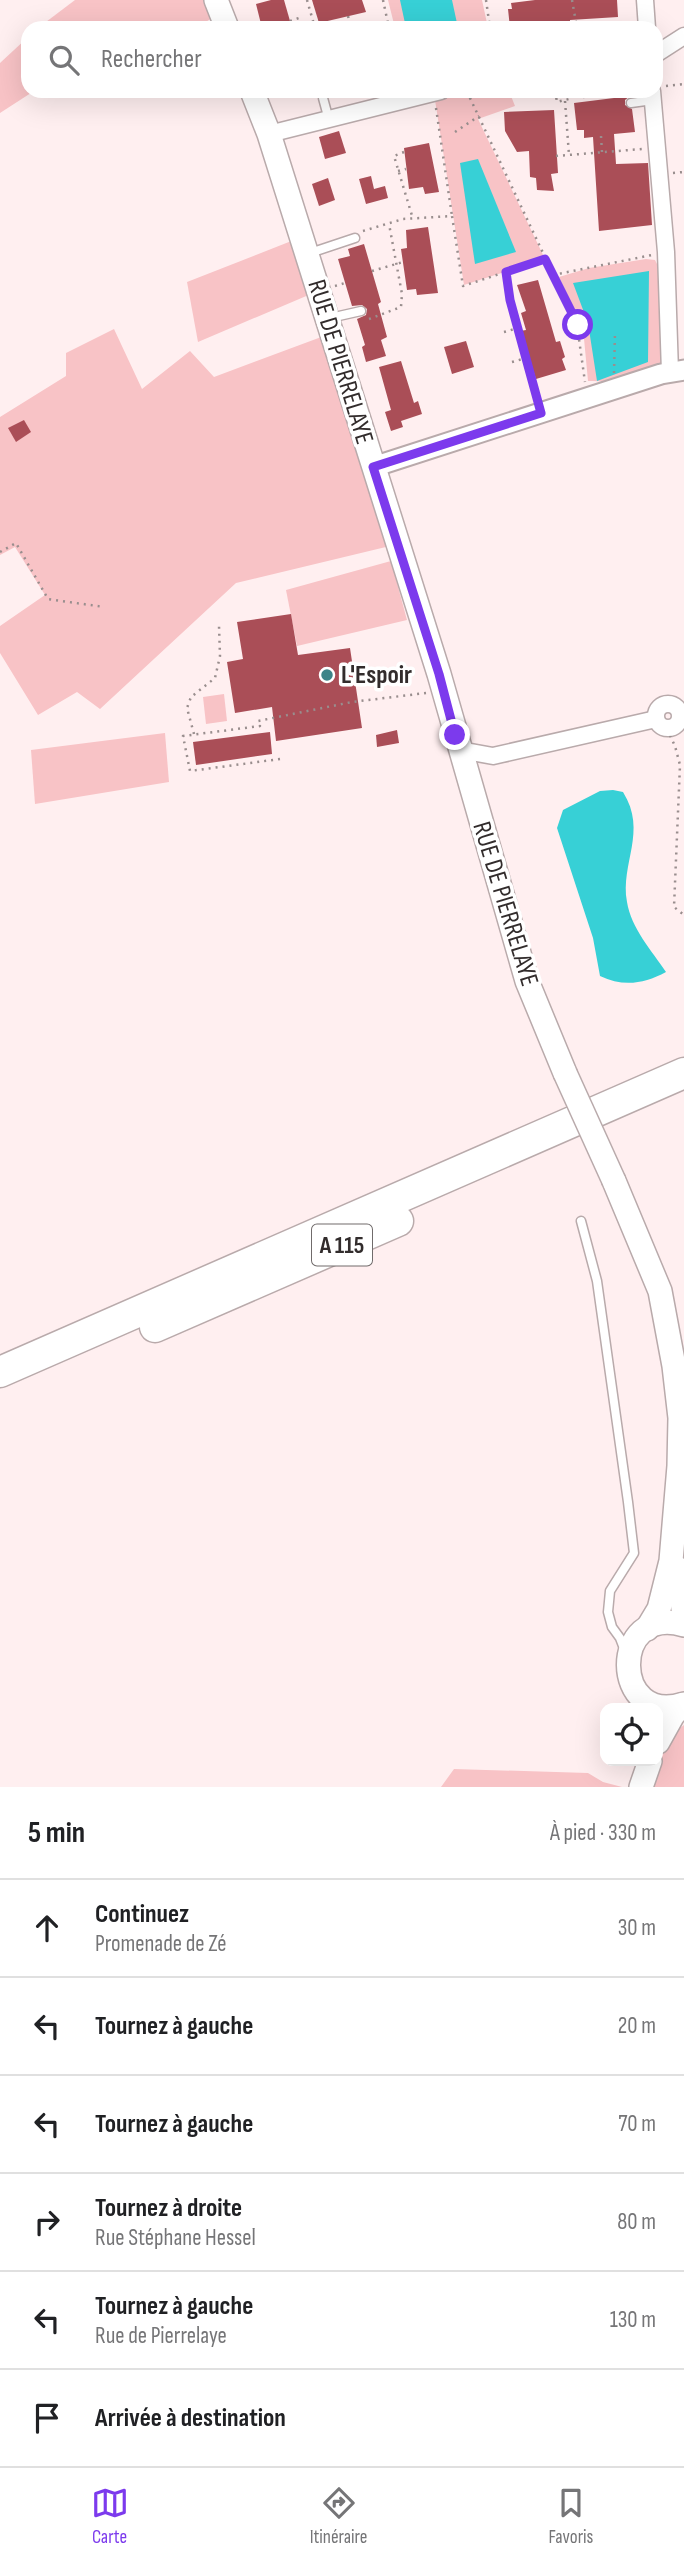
<!DOCTYPE html>
<html lang="fr">
<head>
<meta charset="utf-8">
<style>
  :root { --surface:#fff; --page:#f2f2f2; --text:#202124; --muted:#757577; --line:#e0e0e0; --accent:#7c3aed }
  body { margin:0; font-family:"Sofia Sans Condensed",sans-serif; background:var(--page); color:var(--text) }
  .controls { position:absolute; right:21px; bottom:21px; display:grid; overflow:hidden; border-radius:14px; box-shadow:0 7px 28px #0002 }
  .controls button { width:63px; height:63px; display:grid; place-items:center; padding:0; border:0; border-bottom:2px solid var(--line); background:var(--surface); color:var(--text); font:35px sans-serif }
  .stop { position:absolute; width:21px; height:21px; margin:-16px; border:5px solid #7c3aed; border-radius:50%; background:#fff }
  .stop.end { background:#7c3aed; border-color:#fff; box-shadow:0 2px 7px #0008 }
  .list { margin:0; padding:0; list-style:none }
  h2 { display:flex; justify-content:space-between; align-items:center; height:91px; margin:0; padding:0 28px; font-size:30px }
  h2 small { font-size:23px; font-weight:400; color:var(--muted) }
  .list li { display:grid; grid-template-columns:46px 1fr auto; gap:21px; align-items:center; box-sizing:border-box; height:98px; padding:0 28px; border-top:2px solid var(--line) }
  .list b { display:block; font-size:26px; white-space:nowrap }
  .list p { margin:0; font-size:23px; white-space:nowrap; color:var(--muted) }
  .list em { font-size:23px; font-style:normal; color:var(--muted) }
  .icon { flex:none; width:38px; height:38px; fill:none; stroke:currentColor; stroke-width:2; stroke-linecap:round; stroke-linejoin:round }
  .map { position:relative; flex:none; width:684px; height:1787px; overflow:hidden }
  .search { position:absolute; background:var(--surface); box-shadow:0 7px 28px #0002; left:21px; right:21px; top:21px; height:77px; display:flex; align-items:center; gap:18px; box-sizing:border-box; padding:0 24px; border-radius:21px; color:var(--muted); font-size:26px }
  .sheet { height:679px; background:var(--surface) }
  nav { display:flex; justify-content:space-around; align-items:center; box-sizing:border-box; height:98px; border-top:2px solid var(--line); background:var(--surface); font-size:19px; color:var(--muted) }
  nav a { display:grid; justify-items:center; gap:4px }
  nav .on { color:var(--accent) }
  .map>svg:first-child { display:block }
  .green { fill:#f8c3c6 }
  .water { fill:#37d0d6 }
  .building { fill:#aa4e57 }
  .lines { fill:none; stroke-linecap:round; stroke-linejoin:round }
  .service-casing { stroke:#b9aaab; stroke-width:11 }
  .minor-casing { stroke:#b9aaab; stroke-width:19 }
  .tertiary-casing { stroke:#b9aaab; stroke-width:23 }
  .secondary-casing { stroke:#b9aaab; stroke-width:26 }
  .motorway-casing { stroke:#b9aaab; stroke-width:33 }
  .path { stroke:#998e8e; stroke-width:2.5; stroke-dasharray:2 5; stroke-linecap:butt }
  .service { stroke:#fff; stroke-width:8 }
  .minor { stroke:#fff; stroke-width:16 }
  .tertiary { stroke:#fff; stroke-width:19 }
  .secondary { stroke:#fff; stroke-width:23 }
  .motorway { stroke:#fff; stroke-width:30 }
  .secondary-bridge-casing { stroke:#b9aaab; stroke-width:26; stroke-linecap:butt }
  .secondary-bridge { stroke:#fff; stroke-width:23 }
  .route { stroke:#7c3aed; stroke-width:9 }
  .poi-dot { fill:#3c8488; stroke:#fff; stroke-width:2.5 }
  .labels { text-anchor:middle; dominant-baseline:central; stroke-width:7; stroke-linejoin:round; paint-order:stroke }
  .shield { fill:#fff; stroke:#706b6b; stroke-width:2 }
  .shield-label { font-size:24px; font-weight:bold; fill:#322c2c }
  .street-label { font-size:26px; fill:#322c2c; stroke:#fff }
  .poi-label { font-size:26px; font-weight:bold; fill:#322c2c; stroke:#fff; text-anchor:start }
</style>
</head>
<body>
<div class="map">
<svg width="684" height="1787" viewBox="0 0 684 1787">
  <rect width="100%" height="100%" fill="#ffeff0"/>
  <g class="green">
    <polygon points="75,0 221,0 225,10 196,28 38,28"/>
    <polygon points="388,0 482,0 488,28 395,28"/>
    <polygon points="28,37 28,91 34,91 0,113 0,63"/>
    <polygon points="463,91 509,91 515,106 478,119 545,259 464,285 435,100"/>
    <polygon points="299,238 318,291 198,342 187,282"/>
    <path d="M 646,259 L 655,260 L 660,270 L 661,363 C 646,385 612,381 588,381 L 583,328 L 559,277 L 589,268 Z"/>
    <polygon points="114,329 142,389 190,351 214,377 332,333 390,546 236,583 100,709 77,692 38,715 0,653 0,626 45,595 15,547 0,555 0,417 66,376 66,353"/>
    <polygon points="391,561 407,620 297,646 286,590"/>
    <polygon points="224,694 227,721 206,724 203,697"/>
    <polygon points="165,733 169,782 35,804 31,750"/>
    <polygon points="684,1725 684,1787 641,1787 668,1737"/>
    <polygon points="454,1769 588,1773 603,1782 622,1787 441,1787"/>
  </g>
  <g class="water">
    <polygon points="400,0 452,0 458,28 406,28"/>
    <polygon points="478,159 516,252 475,264 460,163"/>
    <polygon points="649,271 648,362 597,381 588,323 573,283"/>
    <path d="M 613,790 L 623,792 C 648,832 620,863 627,902 C 631,928 652,951 666,972 C 644,984 623,987 600,976 L 593,938 L 557,828 L 563,810 L 600,791 Z"/>
  </g>
  <g class="building">
    <polygon points="271,0 284,0 292,28 262,28 256,4"/>
    <polygon points="312,0 362,0 366,12 319,23"/>
    <polygon points="535,0 617,0 618,17 570,20 570,28 510,28 508,9 512,9 511,3"/>
    <polygon points="630,96 625,100 625,105 632,109 635,132 614,134 616,164 648,163 652,225 599,231 593,137 584,138 584,130 577,130 574,103"/>
    <polygon points="554,110 558,173 551,174 554,191 537,190 536,178 530,177 529,151 517,152 505,131 504,112"/>
    <polygon points="339,131 346,153 325,159 319,137"/>
    <polygon points="429,143 439,192 425,194 423,187 409,189 404,148"/>
    <polygon points="371,176 374,189 385,186 388,198 366,204 359,179"/>
    <polygon points="328,178 335,200 319,206 312,184"/>
    <polygon points="428,227 438,293 417,295 416,289 407,290 401,249 407,248 406,230"/>
    <polygon points="364,244 381,302 378,304 387,337 381,340 386,356 366,362 362,347 365,345 357,319 366,315 367,309 362,305 352,306 338,259 350,256 348,249"/>
    <polygon points="538,280 556,342 560,341 565,357 562,359 566,370 536,379 520,331 526,330 521,313 526,311 517,285"/>
    <polygon points="466,341 474,367 452,374 444,347"/>
    <polygon points="401,361 414,403 418,401 422,414 401,421 403,427 391,431 385,412 391,410 379,367"/>
    <polygon points="24,420 31,432 16,442 8,428"/>
    <polygon points="291,614 298,655 350,648 362,728 276,741 272,707 235,713 227,662 243,659 237,622"/>
    <polygon points="397,730 399,743 377,747 376,735"/>
    <polygon points="270,732 272,754 196,765 193,742"/>
  </g>
  <g class="lines">
    <g class="service-casing">
      <g id="service">
        <polyline points="323,98 329,120"/>
        <polyline points="631,103 653,100"/>
        <polyline points="310,253 355,238"/>
        <polyline points="330,318 361,311"/>
        <polyline points="679,714 684,711"/>
        <polyline points="581,1221 597,1281 628,1502 634,1553 610,1591 608,1612 612,1627 620,1638 625,1651"/>
      </g>
    </g>
    <g class="minor-casing">
      <g id="minor">
        <polyline points="645,0 647,28"/>
        <polyline points="656,54 684,36"/>
        <polyline points="652,91 666,252 670,372"/>
        <polyline points="269,134 441,91"/>
        <circle cx="668" cy="716" r="12"/>
        <polyline points="460,750 493,756 656,719"/>
      </g>
    </g>
    <g class="tertiary-casing">
      <polyline id="tertiary" points="373,467 661,374 684,370"/>
    </g>
    <g class="secondary-casing">
      <g id="secondary">
        <polyline points="216,0 227,28"/>
        <polyline points="252,91 269,134 439,674 527,981 565,1073"/>
        <polyline points="614,1181 660,1291 674,1366 680,1418 679,1466 671,1561 659,1609 647,1629"/>
        <polyline points="677,1568 684,1615"/>
        <path d="M 684,1625 C 609,1603 611,1728 684,1704"/>
        <polyline points="658,1742 673,1715 682,1705"/>
        <polyline points="641,1787 650,1761"/>
      </g>
    </g>
    <g class="motorway-casing">
      <g id="motorway">
        <polyline points="155,1327 398,1221"/>
        <polyline points="0,1372 684,1073"/>
      </g>
    </g>
    <g class="path">
      <polyline points="307,0 315,28"/>
      <polyline points="383,0 389,28"/>
      <polyline points="486,0 490,28"/>
      <polyline points="572,0 577,28"/>
      <polyline points="348,16 351,28"/>
      <polyline points="290,21 299,18 302,27"/>
      <polyline points="258,28 262,28"/>
      <polyline points="666,86 684,84"/>
      <polyline points="490,91 470,98 577,325 585,382"/>
      <polyline points="512,91 515,91"/>
      <polyline points="555,91 557,102 573,98 572,93"/>
      <polyline points="583,97 628,91"/>
      <polyline points="565,101 569,155"/>
      <polyline points="436,108 452,216"/>
      <polyline points="455,132 479,116"/>
      <polyline points="601,136 602,152"/>
      <polyline points="404,152 394,156 413,219"/>
      <polyline points="556,156 642,149"/>
      <polyline points="398,171 406,169"/>
      <polyline points="673,173 684,172"/>
      <polyline points="363,231 403,219 452,216 463,286 545,259"/>
      <polyline points="372,271 403,262"/>
      <polyline points="506,272 510,300 537,397"/>
      <polyline points="553,275 652,255"/>
      <polyline points="335,286 345,283"/>
      <polyline points="369,319 401,307 402,294 389,224"/>
      <polyline points="504,332 518,328"/>
      <polyline points="512,362 526,358"/>
      <polyline points="614,373 615,333"/>
      <polyline points="0,552 16,543 48,599 104,607"/>
      <polyline points="667,729 675,746 680,765 674,907 684,915"/>
      <polyline points="194,734 187,708 191,697 215,678 220,656 219,626"/>
      <polyline points="280,759 190,771 183,736 260,726 258,721 352,702 426,693"/>
    </g>
    <use href="#service" class="service"/>
    <use href="#minor" class="minor"/>
    <use href="#tertiary" class="tertiary"/>
    <use href="#secondary" class="secondary"/>
    <use href="#motorway" class="motorway"/>
    <g class="secondary-bridge-casing">
      <polyline id="secondary-bridge" points="565,1073 614,1181"/>
    </g>
    <use href="#secondary-bridge" class="secondary-bridge"/>
  </g>
  <g class="lines">
    <polyline class="route" points="455,735 439,674 373,467 541,413 510,300 506,272 545,259 578,325"/>
  </g>
  <circle class="poi-dot" cx="327" cy="675" r="7"/>
  <g class="labels">
    <rect class="shield" x="312" y="1224.5" width="60" height="41" rx="5"/>
    <g class="shield-label">
      <text x="342" y="1245">A 115</text>
    </g>
    <g class="street-label">
      <text transform="translate(340 362) rotate(73)">RUE DE PIERRELAYE</text>
      <text transform="translate(505 904) rotate(73)">RUE DE PIERRELAYE</text>
    </g>
    <g class="poi-label">
      <text x="341" y="675">L'Espoir</text>
    </g>
  </g>
</svg>
<div class="controls">
<button><svg class="icon" aria-label="locate" viewBox="0 0 24 24"><circle cx="12" cy="12" r="6"/><path d="M12 2v4M12 18v4M2 12h4M18 12h4"/></svg></button>
</div>
<div class="stop" style="left:578px;top:325px"></div>
<div class="stop end" style="left:455px;top:735px"></div>
<div class="search"><svg class="icon" aria-label="search" viewBox="0 0 24 24"><circle cx="10" cy="10" r="6"/><path d="M15 15l6 6"/></svg>Rechercher</div>
</div>
<section class="sheet">
<h2>5 min<small>À pied · 330 m</small></h2>
<ul class="list">
<li><svg class="icon" aria-label="ahead" viewBox="0 0 24 24"><path d="M12 20V5M6 11l6-6 6 6"/></svg><div><b>Continuez</b><p>Promenade de Zé</p></div><em>30 m</em></li>
<li><svg class="icon" aria-label="left" viewBox="0 0 24 24"><path d="M17 20v-9H6M10 6l-5 5 5 5"/></svg><div><b>Tournez à gauche</b></div><em>20 m</em></li>
<li><svg class="icon" aria-label="left" viewBox="0 0 24 24"><path d="M17 20v-9H6M10 6l-5 5 5 5"/></svg><div><b>Tournez à gauche</b></div><em>70 m</em></li>
<li><svg class="icon" aria-label="right" viewBox="0 0 24 24"><path d="M7 20v-9h11M14 6l5 5-5 5"/></svg><div><b>Tournez à droite</b><p>Rue Stéphane Hessel</p></div><em>80 m</em></li>
<li><svg class="icon" aria-label="left" viewBox="0 0 24 24"><path d="M17 20v-9H6M10 6l-5 5 5 5"/></svg><div><b>Tournez à gauche</b><p>Rue de Pierrelaye</p></div><em>130 m</em></li>
<li><svg class="icon" aria-label="arrive" viewBox="0 0 24 24"><path d="M6 21V4h12l-3 4 3 4H6"/></svg><div><b>Arrivée à destination</b></div></li>
</ul>
</section>
<nav>
<a class="on"><svg class="icon" aria-label="map" viewBox="0 0 24 24"><path d="M3 6l6-2 6 2 6-2v14l-6 2-6-2-6 2zM9 4v14M15 6v14"/></svg>Carte</a>
<a><svg class="icon" aria-label="directions" viewBox="0 0 24 24"><path d="M12 3l9 9-9 9-9-9zM9 14v-3h6M13 9l2 2-2 2"/></svg>Itinéraire</a>
<a><svg class="icon" aria-label="saved" viewBox="0 0 24 24"><path d="M7 4h10v16l-5-4-5 4z"/></svg>Favoris</a>
</nav>
</body>
</html>
